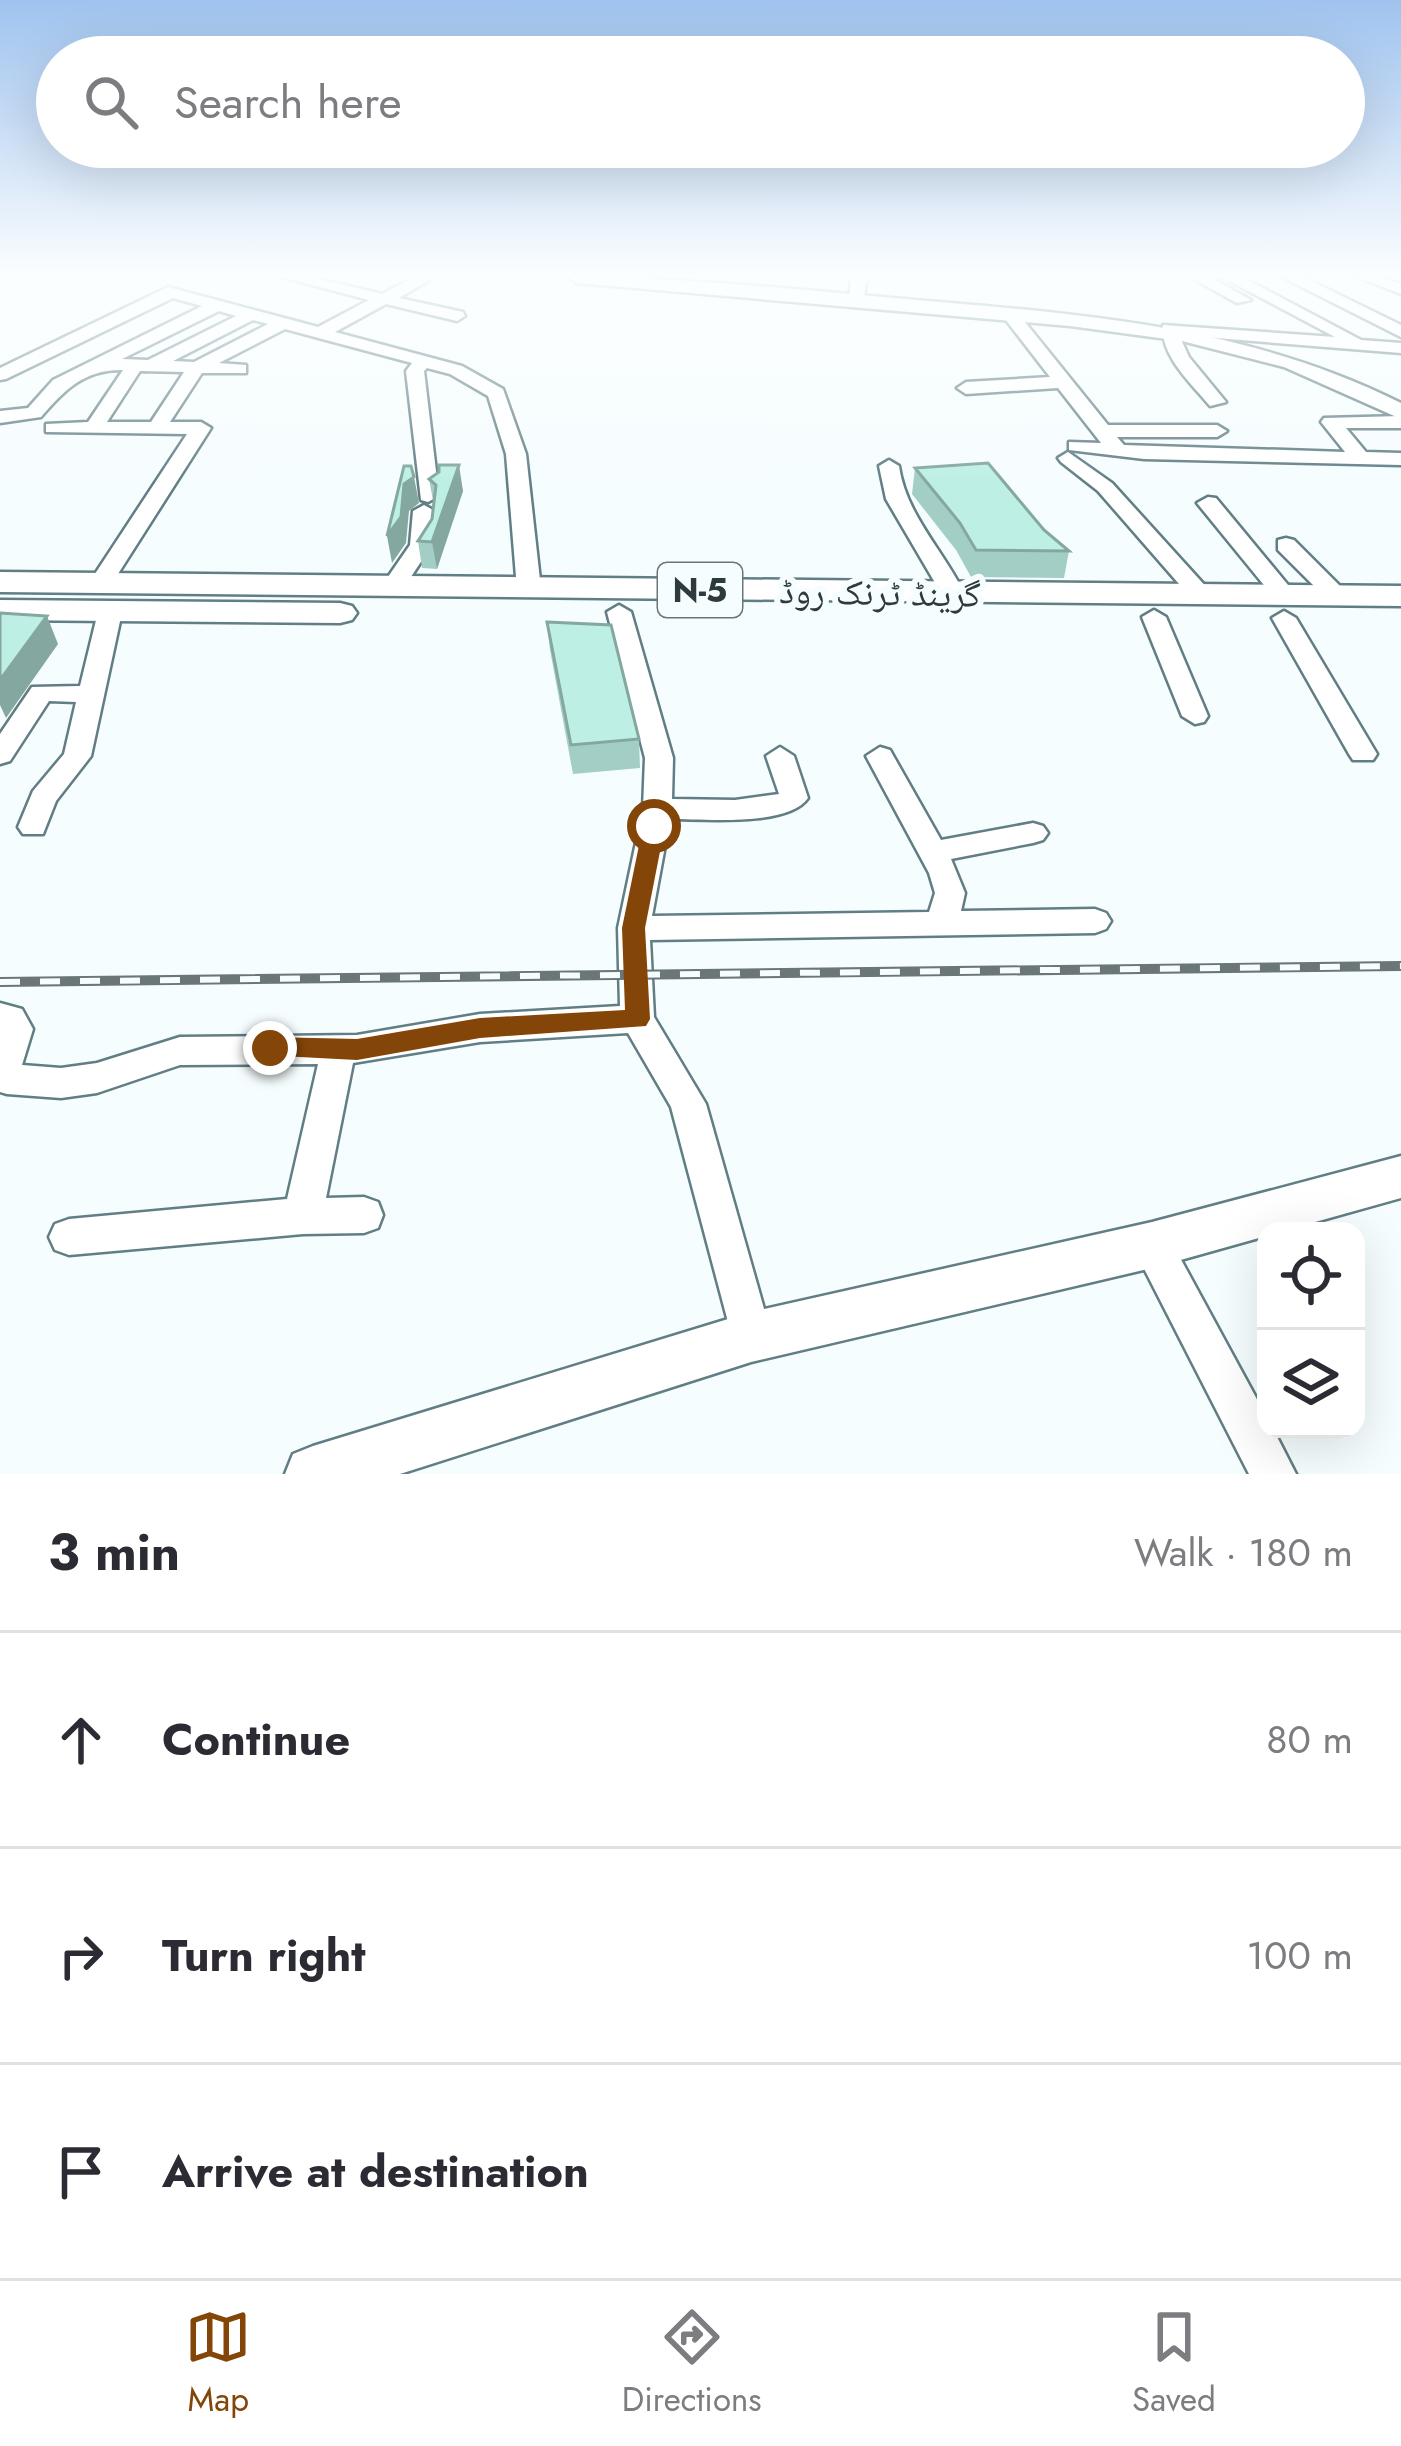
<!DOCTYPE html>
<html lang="en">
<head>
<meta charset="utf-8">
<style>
  :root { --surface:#fff; --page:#f2f2f3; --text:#2b2b33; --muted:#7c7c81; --line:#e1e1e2; --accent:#844508 }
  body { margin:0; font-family:Jost,"Noto Naskh Arabic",sans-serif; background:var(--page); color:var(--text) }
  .controls { position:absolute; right:36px; bottom:36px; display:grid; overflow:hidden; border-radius:24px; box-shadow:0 12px 48px #0002 }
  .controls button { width:108px; height:108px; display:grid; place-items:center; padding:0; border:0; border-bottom:3px solid var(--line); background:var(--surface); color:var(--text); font:60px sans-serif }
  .stop { position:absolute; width:36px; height:36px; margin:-27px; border:9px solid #844508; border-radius:50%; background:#fff }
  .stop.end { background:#844508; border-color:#fff; box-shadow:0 3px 12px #0008 }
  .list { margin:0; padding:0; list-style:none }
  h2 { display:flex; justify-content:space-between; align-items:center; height:156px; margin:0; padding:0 48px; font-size:51px }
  h2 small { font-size:39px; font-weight:400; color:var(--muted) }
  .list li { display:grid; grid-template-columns:78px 1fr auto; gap:36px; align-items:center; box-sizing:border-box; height:216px; padding:0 48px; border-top:3px solid var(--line) }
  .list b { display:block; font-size:45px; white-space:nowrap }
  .list em { font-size:39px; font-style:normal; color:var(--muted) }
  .icon { flex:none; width:66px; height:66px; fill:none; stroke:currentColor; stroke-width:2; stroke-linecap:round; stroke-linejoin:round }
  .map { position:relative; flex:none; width:1401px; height:1474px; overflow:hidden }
  .search { position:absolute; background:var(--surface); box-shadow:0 12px 48px #0002; left:36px; right:36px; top:36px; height:132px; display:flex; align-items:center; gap:30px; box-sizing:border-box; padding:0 42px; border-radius:66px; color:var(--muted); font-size:45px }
  .sheet { height:804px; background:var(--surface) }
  nav { display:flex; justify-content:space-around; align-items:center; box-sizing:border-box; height:168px; border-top:3px solid var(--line); background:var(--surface); font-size:33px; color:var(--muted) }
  nav a { display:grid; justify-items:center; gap:6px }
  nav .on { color:var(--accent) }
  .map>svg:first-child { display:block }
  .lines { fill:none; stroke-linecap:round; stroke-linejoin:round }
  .minor-casing { stroke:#617e85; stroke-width:5 }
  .major-casing { stroke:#617e85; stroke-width:5 }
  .highway-casing { stroke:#617e85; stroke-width:5 }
  .minor { fill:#fff; fill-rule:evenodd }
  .major { fill:#fff; fill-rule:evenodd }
  .highway { fill:#fff; fill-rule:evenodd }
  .rail-casing { stroke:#6b7678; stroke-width:10 }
  .rail { stroke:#f6fdfe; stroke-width:6; stroke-dasharray:20; stroke-linecap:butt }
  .wall { fill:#a3cec5 }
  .shaded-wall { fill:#84a7a0 }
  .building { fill:#bdefe5; stroke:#84a7a0; stroke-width:3 }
  .route { fill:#844508 }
  .labels { text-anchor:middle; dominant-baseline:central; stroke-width:12; stroke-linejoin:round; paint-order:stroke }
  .shield { fill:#f6fdfe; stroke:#6a7578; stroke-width:3 }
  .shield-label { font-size:33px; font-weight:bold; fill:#2e3b3e }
  .street-label { font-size:36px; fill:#2e3b3e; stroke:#f6fdfe }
</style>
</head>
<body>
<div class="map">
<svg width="1401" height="1474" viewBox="0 0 1401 1474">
  <rect width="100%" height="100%" fill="#f6fdfe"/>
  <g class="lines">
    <g class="minor-casing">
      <g id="minor">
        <path d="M 282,277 L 311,277 L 382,294 L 414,277 L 434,277 L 399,298 L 463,312 L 465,316 L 457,321 L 386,304 L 335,332 L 462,366 L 503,389 L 526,454 L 541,589 L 537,594 L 529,596 L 517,589 L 506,454 L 488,396 L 450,374 L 427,368 L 424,371 L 439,496 L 428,502 L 421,500 L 406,371 L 412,363 L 285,329 L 219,363 L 246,365 L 246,373 L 202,373 L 170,422 L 201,422 L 211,428 L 109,588 L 93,588 L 89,583 L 187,434 L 46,432 L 46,424 L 88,422 L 123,370 C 85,369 64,390 41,417 L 0,423 L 0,411 L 28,408 L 53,380 L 202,306 L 173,298 L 6,379 L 0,380 L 0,368 L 168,287 L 318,327 L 369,300 ZM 219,311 L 236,316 L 148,360 L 122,359 ZM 253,320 L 268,324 L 194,362 L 173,361 ZM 140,371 L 184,372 L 151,422 L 107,422 Z"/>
        <polygon points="851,277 867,277 863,304 849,301"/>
        <polygon points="1190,277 1210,277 1251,300 1237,303"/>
        <path d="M 1222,277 L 1242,277 L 1361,340 L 1401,343 L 1401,353 L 1179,335 L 1189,357 L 1226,402 L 1210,406 C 1192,384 1160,356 1163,325 L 1335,337 Z"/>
        <polygon points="1282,277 1303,277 1401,325 1401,337"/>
        <polygon points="1357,277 1381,277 1401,284 1401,294"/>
        <polygon points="1010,310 1016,311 1108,425 1217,425 1227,431 1217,437 1117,437 1124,445 1345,452 1321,422 1324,418 1401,416 1401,428 1346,428 1366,452 1401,453 1401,465 1144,459 1069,450 1069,442 1101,443 1058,388 966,394 957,388 966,382 1050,377 1002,315"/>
        <polygon points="1068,452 1112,483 1209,590 1213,595 1209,600 1193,600 1098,491 1061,462 1058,458"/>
        <path d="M 889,460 L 899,466 C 906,515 943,550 964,593 L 960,598 L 944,598 L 886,499 L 879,466 Z"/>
        <polygon points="1208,497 1216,498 1293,591 1297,596 1293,601 1277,601 1197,503"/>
        <polygon points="424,505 435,511 432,545 401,592 385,592 381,587 410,545 413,511"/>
        <polygon points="1286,538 1294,540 1345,591 1349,596 1345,601 1329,601 1278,550 1278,540"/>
        <polygon points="110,605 122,612 91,756 56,801 43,834 23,834 18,827 33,791 64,754 76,702 49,701 10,761 0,764 0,734 32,687 80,686 98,612"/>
        <path d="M 619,605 L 631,612 L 673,758 L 672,799 L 735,800 L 779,794 L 766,756 L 780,747 L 794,756 L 808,798 C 788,827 703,819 670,819 L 652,916 L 929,912 L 935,893 L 929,873 L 866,756 L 880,747 L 890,750 L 941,840 L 1033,823 L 1043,826 L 1048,833 L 1043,840 L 1033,843 L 951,859 L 965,893 L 961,911 L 1095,909 L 1106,913 L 1111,921 L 1106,929 L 1095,933 L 650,940 L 654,1017 L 706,1104 L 772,1337 L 766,1352 L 751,1358 L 736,1352 L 671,1107 L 628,1033 L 480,1042 L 353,1063 L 326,1198 L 364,1197 L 378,1202 L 383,1215 L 378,1228 L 364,1233 L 303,1234 L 69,1255 L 55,1250 L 49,1237 L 55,1224 L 69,1219 L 287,1199 L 318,1064 L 180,1065 L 97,1093 L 61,1098 L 7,1094 L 0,1092 L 0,1003 L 22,1009 L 33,1029 L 22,1065 L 61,1068 L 97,1063 L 180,1037 L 357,1035 L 480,1014 L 620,1006 L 618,928 L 643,809 L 645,758 L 607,612 Z"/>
        <polygon points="1154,610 1166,617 1208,716 1204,722 1195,724 1182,716 1142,617"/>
        <polygon points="1284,611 1296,618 1377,754 1373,760 1353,760 1349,754 1272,618"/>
        <polygon points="1152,1226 1166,1232 1266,1416 1266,1429 1273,1429 1296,1474 1249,1474 1132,1245 1138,1232"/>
      </g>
    </g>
    <g class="major-casing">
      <g id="major">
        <path d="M 568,277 C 680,277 792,289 905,299 C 1077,314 1244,324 1401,403 L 1401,419 L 1284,367 L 1182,341 L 1070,326 L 577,283 Z"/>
        <polygon points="1401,1156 1401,1198 1283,1231 1266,1231 1266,1236 1152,1268 751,1362 400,1474 285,1474 293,1454 313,1446 751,1312 1152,1222"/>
      </g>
    </g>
    <g class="highway-casing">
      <g id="highway">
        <polygon points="0,572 1401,586 1401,606 0,592"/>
        <polygon points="0,600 340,603 352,606 357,613 352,620 340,623 0,620"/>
      </g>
    </g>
    <use href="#minor" class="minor"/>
    <use href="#major" class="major"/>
    <use href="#highway" class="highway"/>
    <g class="rail-casing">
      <polyline id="rail" points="0,982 1401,966"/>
    </g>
    <use href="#rail" class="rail"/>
  </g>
  <g class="wall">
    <polygon points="915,468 1044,530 1069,551 1064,578 971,577 956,550 912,494"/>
    <polygon points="429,479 463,491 437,569 422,568 418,541 432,519 434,506"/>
    <polygon points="547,622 639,739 640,768 573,774 550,650"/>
  </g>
  <g class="shaded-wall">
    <polygon points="459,465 463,491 437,569 432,542"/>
    <polygon points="414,477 419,503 409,511 406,543 392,563 387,536 404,484"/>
    <polygon points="47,616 58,644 6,718 0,705 0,680"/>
  </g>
  <g class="building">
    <polygon points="988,463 1044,530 1069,551 976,550 960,523 915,468"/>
    <polygon points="439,465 459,465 432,542 418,541 432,519 436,485 429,479 439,472"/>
    <polygon points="404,466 411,466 414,477 404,484 401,517 387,536"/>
    <polygon points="0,613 47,616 0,680"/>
    <polygon points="547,622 611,625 639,739 571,745"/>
  </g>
  <linearGradient id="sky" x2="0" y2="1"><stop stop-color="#9fc3ee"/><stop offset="0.57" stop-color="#fbfeff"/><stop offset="1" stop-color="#fbfeff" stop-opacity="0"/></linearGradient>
  <rect width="1401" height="483" fill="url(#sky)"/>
  <polygon class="route" points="654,818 665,826 645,928 650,1019 646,1026 480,1038 357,1060 261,1055 258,1048 270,1037 357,1039 480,1018 625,1010 622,928 643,826"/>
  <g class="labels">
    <rect class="shield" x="658" y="563" width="84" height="54" rx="9"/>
    <g class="shield-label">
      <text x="700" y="590">N-5</text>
    </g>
    <g class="street-label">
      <text transform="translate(880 592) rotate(1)">گرینڈ ٹرنک روڈ</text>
    </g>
  </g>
</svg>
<div class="controls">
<button><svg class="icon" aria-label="locate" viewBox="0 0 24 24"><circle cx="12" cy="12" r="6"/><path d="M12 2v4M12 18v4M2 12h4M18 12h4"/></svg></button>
<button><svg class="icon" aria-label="layers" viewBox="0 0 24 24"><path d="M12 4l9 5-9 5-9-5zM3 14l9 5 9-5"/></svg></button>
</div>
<div class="stop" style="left:654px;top:826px"></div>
<div class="stop end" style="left:270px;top:1048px"></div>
<div class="search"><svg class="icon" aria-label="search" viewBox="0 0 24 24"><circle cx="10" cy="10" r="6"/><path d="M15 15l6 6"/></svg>Search here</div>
</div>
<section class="sheet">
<h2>3 min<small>Walk · 180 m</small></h2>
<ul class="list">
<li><svg class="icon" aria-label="ahead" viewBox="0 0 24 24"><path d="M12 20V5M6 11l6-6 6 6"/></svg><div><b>Continue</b></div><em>80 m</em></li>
<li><svg class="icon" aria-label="right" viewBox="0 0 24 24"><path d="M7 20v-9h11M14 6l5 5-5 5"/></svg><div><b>Turn right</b></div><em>100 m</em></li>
<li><svg class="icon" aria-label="arrive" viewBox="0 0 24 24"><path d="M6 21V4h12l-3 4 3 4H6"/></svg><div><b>Arrive at destination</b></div></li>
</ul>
</section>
<nav>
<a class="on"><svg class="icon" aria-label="map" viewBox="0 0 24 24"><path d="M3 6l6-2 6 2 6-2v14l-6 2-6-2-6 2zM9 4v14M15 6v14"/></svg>Map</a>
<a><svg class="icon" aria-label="directions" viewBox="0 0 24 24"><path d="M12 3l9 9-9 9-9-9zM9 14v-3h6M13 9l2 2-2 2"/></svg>Directions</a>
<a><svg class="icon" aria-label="saved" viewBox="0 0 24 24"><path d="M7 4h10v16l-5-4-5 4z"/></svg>Saved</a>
</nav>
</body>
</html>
